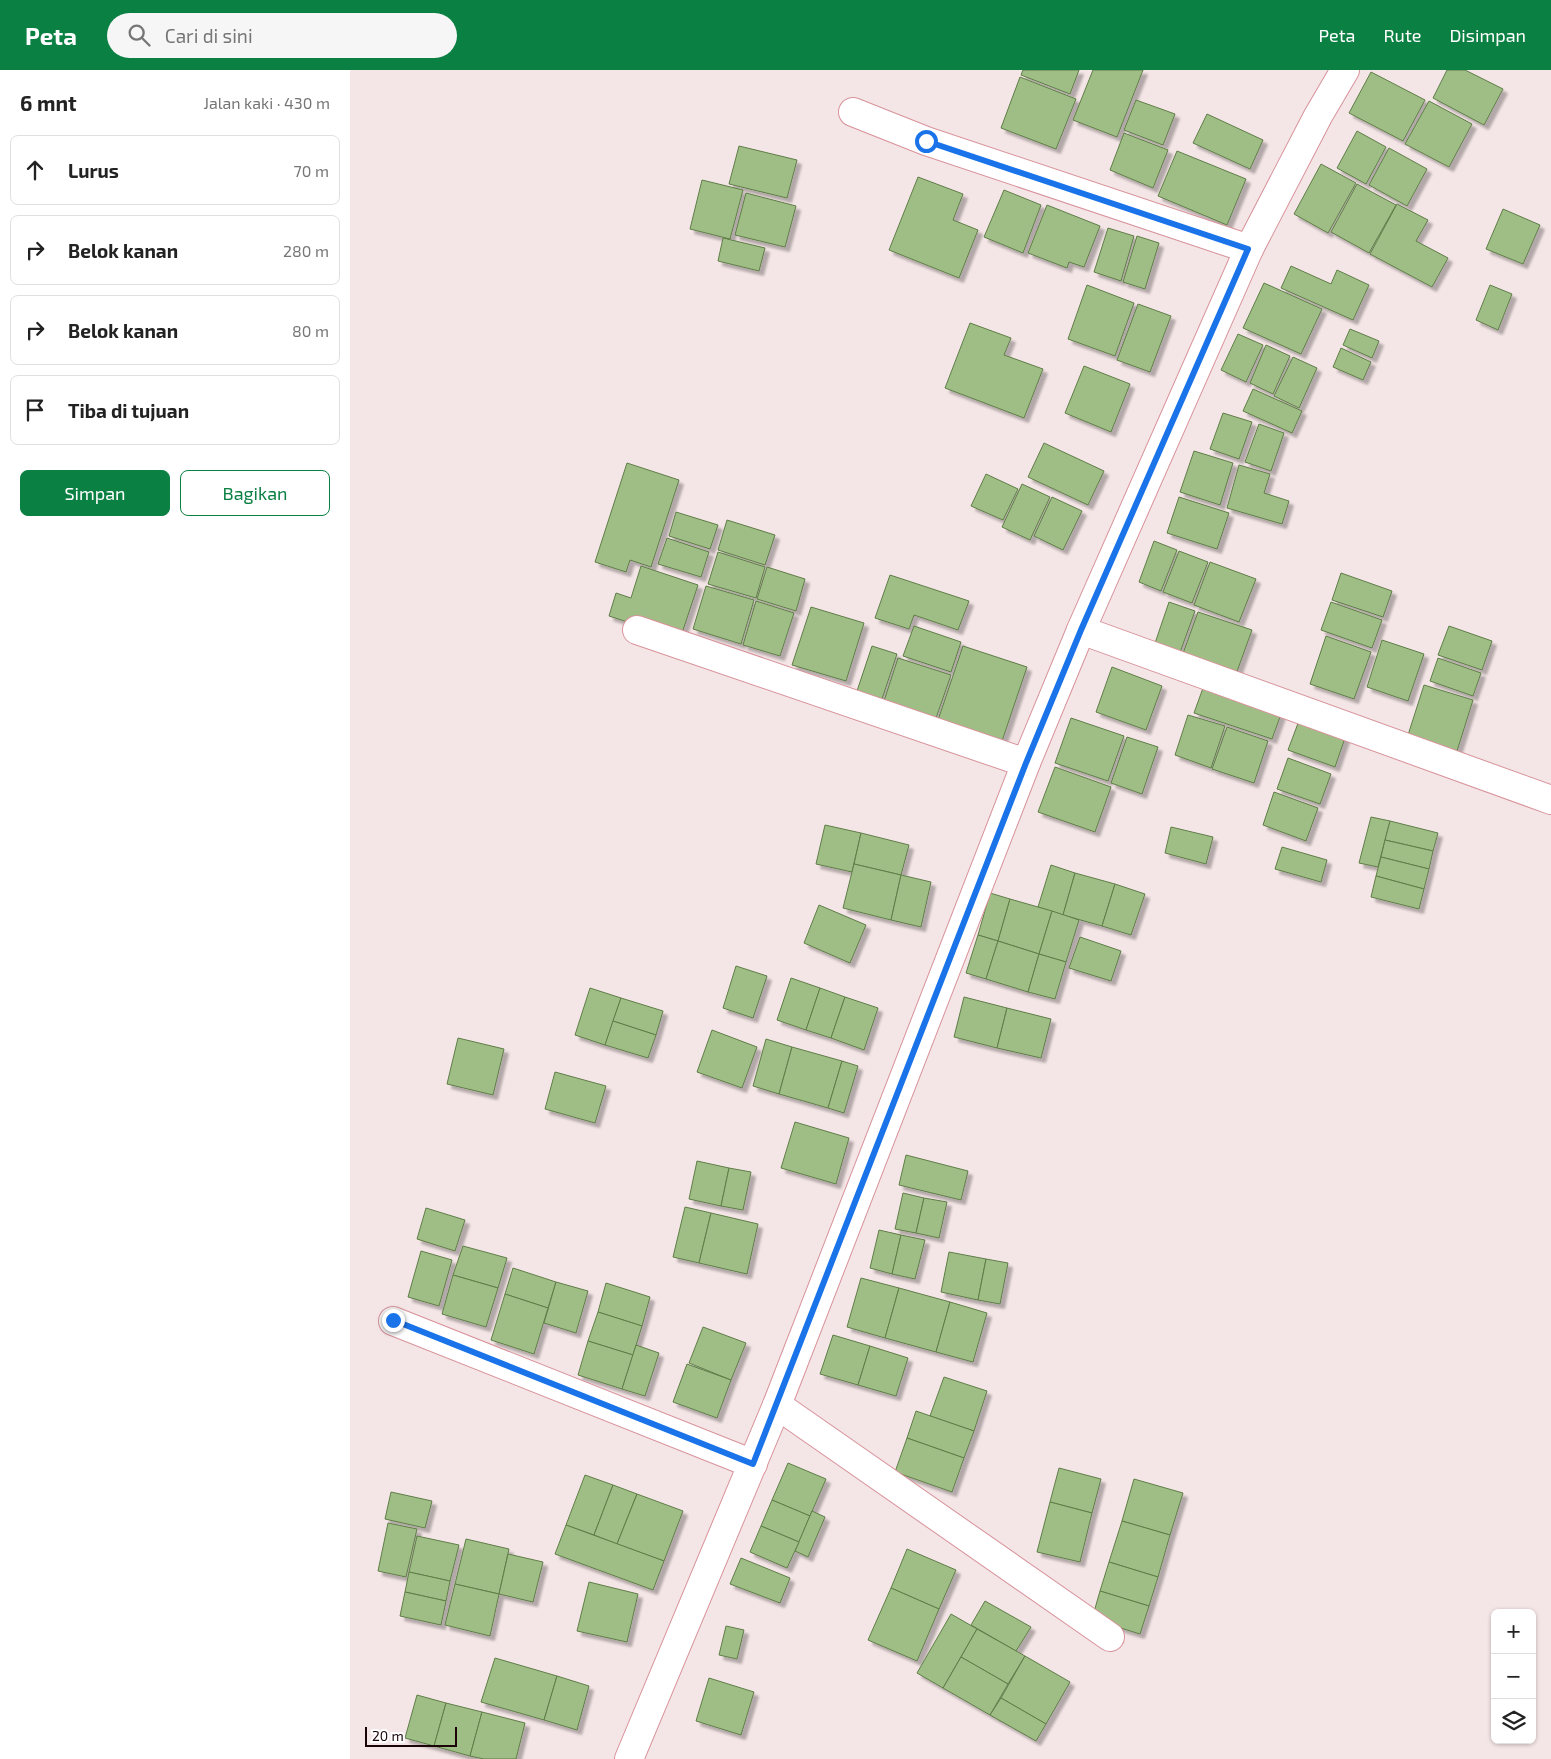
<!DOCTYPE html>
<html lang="id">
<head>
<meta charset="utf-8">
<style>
  :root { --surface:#fff; --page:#f6f6f6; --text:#222; --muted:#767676; --line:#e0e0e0; --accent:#0b8043 }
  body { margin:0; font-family:"Exo 2",sans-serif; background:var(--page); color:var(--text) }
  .controls { position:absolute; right:15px; bottom:15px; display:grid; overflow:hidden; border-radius:8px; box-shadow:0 1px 4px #0004 }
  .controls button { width:45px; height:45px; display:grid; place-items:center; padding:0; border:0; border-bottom:1px solid var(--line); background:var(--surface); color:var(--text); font:25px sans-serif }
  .scale { position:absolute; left:15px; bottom:12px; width:92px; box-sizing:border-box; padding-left:5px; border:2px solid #1b0408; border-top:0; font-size:14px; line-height:18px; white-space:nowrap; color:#1b0408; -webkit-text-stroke:4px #fff; paint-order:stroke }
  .stop { position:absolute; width:15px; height:15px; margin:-11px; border:4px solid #1a73e8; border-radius:50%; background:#fff }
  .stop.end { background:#1a73e8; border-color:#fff; box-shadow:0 1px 5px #0008 }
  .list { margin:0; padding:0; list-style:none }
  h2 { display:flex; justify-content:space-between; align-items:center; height:65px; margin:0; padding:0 20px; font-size:21px }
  h2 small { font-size:16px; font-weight:400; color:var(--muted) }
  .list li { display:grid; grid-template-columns:32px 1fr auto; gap:15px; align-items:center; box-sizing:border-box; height:70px; margin:0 10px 10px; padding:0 10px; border:1px solid var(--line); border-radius:8px }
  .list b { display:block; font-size:19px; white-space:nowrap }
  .list em { font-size:16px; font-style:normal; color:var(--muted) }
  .actions { display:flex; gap:10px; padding:15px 20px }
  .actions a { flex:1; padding:11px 0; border:1px solid var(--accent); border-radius:8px; text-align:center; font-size:18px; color:var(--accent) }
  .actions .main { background:var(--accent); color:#fff }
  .icon { flex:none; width:28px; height:28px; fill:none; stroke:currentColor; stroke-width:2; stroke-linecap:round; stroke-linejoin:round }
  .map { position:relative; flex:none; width:1201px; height:1689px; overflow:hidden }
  header { display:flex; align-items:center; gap:30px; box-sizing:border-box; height:70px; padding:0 25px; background:var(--accent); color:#fff }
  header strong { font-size:24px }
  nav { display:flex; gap:28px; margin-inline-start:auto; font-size:18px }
  .search { width:350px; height:45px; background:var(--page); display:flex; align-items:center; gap:12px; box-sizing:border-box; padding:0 18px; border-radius:28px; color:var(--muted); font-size:19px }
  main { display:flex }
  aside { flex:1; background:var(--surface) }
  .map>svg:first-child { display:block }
  .building { fill:#9fbe86; stroke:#5f7d47; filter:url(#shadow) }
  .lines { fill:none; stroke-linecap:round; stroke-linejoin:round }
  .minor-casing { stroke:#d8929a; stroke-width:30 }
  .minor { stroke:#fff; stroke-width:28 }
  .route { stroke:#1a73e8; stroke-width:6 }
</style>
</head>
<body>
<header>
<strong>Peta</strong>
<div class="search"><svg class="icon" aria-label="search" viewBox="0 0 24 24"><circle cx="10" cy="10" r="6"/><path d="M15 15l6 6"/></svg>Cari di sini</div>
<nav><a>Peta</a><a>Rute</a><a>Disimpan</a></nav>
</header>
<main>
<aside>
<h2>6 mnt<small>Jalan kaki · 430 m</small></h2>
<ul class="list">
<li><svg class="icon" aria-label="ahead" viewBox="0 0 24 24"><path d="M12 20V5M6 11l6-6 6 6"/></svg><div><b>Lurus</b></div><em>70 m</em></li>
<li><svg class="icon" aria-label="right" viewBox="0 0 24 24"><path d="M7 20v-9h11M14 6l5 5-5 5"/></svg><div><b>Belok kanan</b></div><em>280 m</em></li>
<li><svg class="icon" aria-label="right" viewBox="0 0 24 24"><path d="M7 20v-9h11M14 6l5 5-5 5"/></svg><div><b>Belok kanan</b></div><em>80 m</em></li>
<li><svg class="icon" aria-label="arrive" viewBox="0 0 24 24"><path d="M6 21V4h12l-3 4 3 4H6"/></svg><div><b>Tiba di tujuan</b></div></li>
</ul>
<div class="actions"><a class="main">Simpan</a><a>Bagikan</a></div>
</aside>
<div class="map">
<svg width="1201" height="1689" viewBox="0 0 1201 1689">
  <defs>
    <filter id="shadow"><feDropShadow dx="4.5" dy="4.5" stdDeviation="1" flood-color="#0004"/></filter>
  </defs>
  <rect width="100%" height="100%" fill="#f4e5e6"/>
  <g class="building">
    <polygon points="673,0 729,0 720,24 671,5"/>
    <polygon points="743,0 793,0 767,67 723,50"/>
    <polygon points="1097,0 1115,0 1153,19 1134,55 1083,28"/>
    <polygon points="1021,2 1075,30 1053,71 999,43"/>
    <polygon points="670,7 726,29 706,79 651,58"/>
    <polygon points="786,30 825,44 813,75 774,60"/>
    <polygon points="1079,31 1122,54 1099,97 1055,74"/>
    <polygon points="857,44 913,70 900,99 843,73"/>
    <polygon points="1007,61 1036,77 1016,114 987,98"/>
    <polygon points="774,63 818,80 803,118 760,100"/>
    <polygon points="389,76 447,90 437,128 379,114"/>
    <polygon points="1039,78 1077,99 1057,136 1019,115"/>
    <polygon points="827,81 896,109 877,155 808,126"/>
    <polygon points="971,94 1006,113 978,163 944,144"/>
    <polygon points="568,107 613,124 603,150 628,160 609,208 539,180"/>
    <polygon points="352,110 393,120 380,169 340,159"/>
    <polygon points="1007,114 1046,135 1019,183 981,162"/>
    <polygon points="654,120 691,135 673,183 634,167"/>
    <polygon points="396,123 446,136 435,177 385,165"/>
    <polygon points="1047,134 1078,150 1066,171 1098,188 1082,217 1020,184"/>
    <polygon points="697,135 750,156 734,197 719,192 717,198 678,183"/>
    <polygon points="1153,139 1190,155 1173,194 1136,179"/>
    <polygon points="758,158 784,166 771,211 744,202"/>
    <polygon points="787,166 809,173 795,219 773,212"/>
    <polygon points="373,168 415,178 409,201 368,191"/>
    <polygon points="941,196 981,214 987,200 1019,215 1003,250 931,218"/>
    <polygon points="914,213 972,239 951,284 893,258"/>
    <polygon points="737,215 784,233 765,286 718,269"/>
    <polygon points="1140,215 1162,224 1148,260 1126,250"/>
    <polygon points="788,234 821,246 800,302 767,290"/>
    <polygon points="620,253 661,268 654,285 693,299 674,348 595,318"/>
    <polygon points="1000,259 1029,271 1022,288 993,275"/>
    <polygon points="888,264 913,275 896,312 871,300"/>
    <polygon points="916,275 940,286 923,324 900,313"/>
    <polygon points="991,278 1021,292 1013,310 983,297"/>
    <polygon points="943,287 967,298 949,338 924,326"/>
    <polygon points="734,296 780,314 761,362 715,343"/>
    <polygon points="903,319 952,341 942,363 893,341"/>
    <polygon points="873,343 902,352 889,389 860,379"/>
    <polygon points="909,354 934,363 921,401 895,392"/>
    <polygon points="694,373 754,401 738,435 678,407"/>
    <polygon points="844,381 883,393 870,435 830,422"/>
    <polygon points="277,393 329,410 301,497 280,490 276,502 245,492"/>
    <polygon points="889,395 920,404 914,423 939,431 932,454 877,438"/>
    <polygon points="636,404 668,419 653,450 621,436"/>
    <polygon points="672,414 700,427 680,470 652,457"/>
    <polygon points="702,427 732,441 713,480 684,466"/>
    <polygon points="829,427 879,443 867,479 817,463"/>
    <polygon points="326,442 368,455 360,479 319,466"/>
    <polygon points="377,450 425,465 415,495 368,480"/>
    <polygon points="317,468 359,482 351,507 308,494"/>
    <polygon points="804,471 827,480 811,521 789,512"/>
    <polygon points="829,481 858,492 842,533 813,522"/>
    <polygon points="368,482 415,497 406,528 358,514"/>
    <polygon points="860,492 906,509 889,552 844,535"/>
    <polygon points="291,496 348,515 330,569 259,546 266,523 281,528"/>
    <polygon points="417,497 455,509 446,541 407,529"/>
    <polygon points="991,503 1042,521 1033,547 982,530"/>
    <polygon points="540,505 619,531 608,560 564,545 559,559 525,548"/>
    <polygon points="356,516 404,530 391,574 343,559"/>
    <polygon points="406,531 444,543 430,586 393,575"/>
    <polygon points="819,532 845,541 828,588 803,579"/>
    <polygon points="981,532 1032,550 1022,578 971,560"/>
    <polygon points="461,537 514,553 496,611 442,595"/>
    <polygon points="848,542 902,560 885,607 831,589"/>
    <polygon points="564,556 611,572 601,602 553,586"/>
    <polygon points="1099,556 1142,571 1132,600 1088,585"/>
    <polygon points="976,566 1021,582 1004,629 960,614"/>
    <polygon points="1032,570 1074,584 1058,631 1017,617"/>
    <polygon points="522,576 547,584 531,632 506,624"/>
    <polygon points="613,576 677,597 649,680 585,659"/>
    <polygon points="548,588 601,605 585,651 533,634"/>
    <polygon points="1088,588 1131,603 1123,626 1080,611"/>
    <polygon points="762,597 812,616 796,660 746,642"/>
    <polygon points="1074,615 1123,630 1107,681 1058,665"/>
    <polygon points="853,618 931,644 922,669 844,643"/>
    <polygon points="838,645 875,656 861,698 825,685"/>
    <polygon points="721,648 774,666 758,711 705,693"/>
    <polygon points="950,648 996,665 985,697 938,680"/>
    <polygon points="877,657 918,671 904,713 862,699"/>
    <polygon points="777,667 808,677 792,724 761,713"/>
    <polygon points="938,688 981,704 970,734 927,719"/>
    <polygon points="705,697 761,717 745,762 688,742"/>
    <polygon points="924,722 968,738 956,771 913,755"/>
    <polygon points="1021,747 1040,751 1028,797 1009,793"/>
    <polygon points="1040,751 1088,763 1083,781 1035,770"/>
    <polygon points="475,755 511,763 502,802 466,794"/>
    <polygon points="821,757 863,767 856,794 815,783"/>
    <polygon points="511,763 559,775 551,805 504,794"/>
    <polygon points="1035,770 1083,781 1079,799 1031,787"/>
    <polygon points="932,777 977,790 971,812 925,799"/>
    <polygon points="1031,787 1079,799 1074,819 1026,806"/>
    <polygon points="504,794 551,805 541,850 493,838"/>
    <polygon points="701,795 725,803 713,845 688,837"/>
    <polygon points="725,803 765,814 752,856 713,845"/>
    <polygon points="551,805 581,812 571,857 541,850"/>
    <polygon points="1026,806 1074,819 1069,839 1021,827"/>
    <polygon points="765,814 795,824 781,865 752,856"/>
    <polygon points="640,823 660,829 648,871 628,865"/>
    <polygon points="660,829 702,841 689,884 648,871"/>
    <polygon points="469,835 516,855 500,893 454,873"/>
    <polygon points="702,841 729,850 716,892 689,884"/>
    <polygon points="628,865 648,871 636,909 616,903"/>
    <polygon points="730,867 771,881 761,911 719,898"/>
    <polygon points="648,871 689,884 678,922 636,909"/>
    <polygon points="689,884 716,892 705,929 678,922"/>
    <polygon points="386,896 417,906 403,948 373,938"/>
    <polygon points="441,908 470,918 456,960 427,950"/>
    <polygon points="240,918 271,928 255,975 225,965"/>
    <polygon points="470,918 495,927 481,968 456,960"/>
    <polygon points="495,927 528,938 514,980 481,968"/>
    <polygon points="614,927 657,938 647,978 604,967"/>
    <polygon points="271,928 313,941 306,965 263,951"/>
    <polygon points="657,938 701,949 691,988 647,978"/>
    <polygon points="263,951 306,965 298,988 255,975"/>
    <polygon points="362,960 407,977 392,1018 347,1002"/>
    <polygon points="108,968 154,979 143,1025 97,1014"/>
    <polygon points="416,969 442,977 429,1024 403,1016"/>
    <polygon points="442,977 492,991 478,1038 429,1024"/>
    <polygon points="492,991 508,996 494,1043 478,1038"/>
    <polygon points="205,1002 256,1016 245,1053 195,1039"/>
    <polygon points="445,1052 499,1068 486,1114 431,1098"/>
    <polygon points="556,1085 618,1101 611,1130 549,1115"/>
    <polygon points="347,1091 379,1098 371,1136 339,1129"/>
    <polygon points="379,1098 401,1102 393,1140 371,1136"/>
    <polygon points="553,1123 574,1128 566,1163 545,1159"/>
    <polygon points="574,1128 597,1132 589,1168 566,1163"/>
    <polygon points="335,1137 361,1143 349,1193 323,1187"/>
    <polygon points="76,1138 115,1150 105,1181 67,1169"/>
    <polygon points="361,1143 408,1154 397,1204 349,1193"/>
    <polygon points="529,1160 551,1165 542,1204 520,1198"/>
    <polygon points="551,1165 575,1170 565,1209 542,1204"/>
    <polygon points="113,1176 157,1188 148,1218 103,1205"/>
    <polygon points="71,1181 102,1190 89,1236 58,1227"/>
    <polygon points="599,1182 636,1189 628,1230 591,1222"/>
    <polygon points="636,1189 658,1193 650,1234 628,1230"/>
    <polygon points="163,1198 206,1212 198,1238 155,1224"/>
    <polygon points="103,1205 148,1218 136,1257 92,1244"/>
    <polygon points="511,1208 549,1218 535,1268 497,1257"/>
    <polygon points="206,1212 238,1221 226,1263 194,1253"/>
    <polygon points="256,1213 300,1227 292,1256 248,1242"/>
    <polygon points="549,1218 600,1232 586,1282 535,1268"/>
    <polygon points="155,1224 198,1238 184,1284 141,1270"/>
    <polygon points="600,1232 637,1243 623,1292 586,1282"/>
    <polygon points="248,1242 292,1256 283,1285 238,1271"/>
    <polygon points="353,1257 396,1273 381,1310 339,1293"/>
    <polygon points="483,1265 520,1276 508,1315 470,1304"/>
    <polygon points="238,1271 283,1285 272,1319 228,1305"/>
    <polygon points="286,1275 309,1283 295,1326 272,1319"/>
    <polygon points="520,1276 558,1288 546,1326 508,1315"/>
    <polygon points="337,1294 381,1310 367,1348 323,1332"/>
    <polygon points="594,1307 637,1321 624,1361 580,1346"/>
    <polygon points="566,1341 624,1361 614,1388 557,1368"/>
    <polygon points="557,1368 614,1388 602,1422 545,1402"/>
    <polygon points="438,1393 476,1409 460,1446 422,1430"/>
    <polygon points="709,1398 751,1409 742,1443 700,1432"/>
    <polygon points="235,1405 263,1415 244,1465 216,1455"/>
    <polygon points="784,1409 833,1423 820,1465 772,1451"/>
    <polygon points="263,1415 287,1424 267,1474 244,1465"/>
    <polygon points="41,1422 82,1431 75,1458 35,1449"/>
    <polygon points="287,1424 333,1441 314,1491 267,1474"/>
    <polygon points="422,1430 460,1446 449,1472 411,1456"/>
    <polygon points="700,1432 742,1443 730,1492 687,1482"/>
    <polygon points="462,1441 475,1447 458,1487 445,1481"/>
    <polygon points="772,1451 820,1465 808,1507 759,1492"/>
    <polygon points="38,1453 67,1459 56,1507 28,1501"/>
    <polygon points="216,1455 314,1491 303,1520 205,1484"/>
    <polygon points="411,1456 449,1472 437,1498 400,1482"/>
    <polygon points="67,1466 109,1475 100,1511 59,1502"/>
    <polygon points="116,1469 159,1479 149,1524 105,1514"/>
    <polygon points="557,1479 606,1500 589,1539 541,1518"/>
    <polygon points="158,1484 193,1492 183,1532 149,1524"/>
    <polygon points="391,1488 440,1508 430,1533 380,1514"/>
    <polygon points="759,1492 808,1507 799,1536 750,1521"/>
    <polygon points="59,1502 100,1511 96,1531 55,1522"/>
    <polygon points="239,1512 288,1524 277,1572 227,1561"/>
    <polygon points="105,1514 149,1524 140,1566 95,1555"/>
    <polygon points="541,1518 589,1539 567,1591 518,1570"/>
    <polygon points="750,1521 799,1536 790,1564 742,1549"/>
    <polygon points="55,1522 96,1531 91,1555 50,1546"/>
    <polygon points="635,1531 681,1557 666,1581 621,1555"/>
    <polygon points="601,1544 627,1559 593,1618 567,1603"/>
    <polygon points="376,1556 394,1560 387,1589 369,1585"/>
    <polygon points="627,1559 675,1586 658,1614 611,1587"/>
    <polygon points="675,1586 720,1612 696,1654 651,1628"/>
    <polygon points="611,1587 658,1614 640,1645 593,1618"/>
    <polygon points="145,1588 207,1606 194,1650 131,1632"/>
    <polygon points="207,1606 239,1616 227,1660 194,1650"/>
    <polygon points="359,1608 404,1622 391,1665 346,1651"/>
    <polygon points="67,1625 96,1633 84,1676 55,1668"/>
    <polygon points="651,1628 696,1654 686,1671 640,1645"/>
    <polygon points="96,1633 132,1642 120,1686 84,1676"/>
    <polygon points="132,1642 175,1653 166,1689 134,1689 120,1686"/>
  </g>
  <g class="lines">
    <g class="minor-casing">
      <g id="minor">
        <polyline points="503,42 576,71 899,179"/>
        <polyline points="287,560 676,693"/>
        <polyline points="731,560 1201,730"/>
        <polyline points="43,1251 403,1394"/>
        <polyline points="427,1335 760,1567"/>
        <polyline points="279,1689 427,1335 676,693 731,560 899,179 968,46 995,0"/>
      </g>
    </g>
    <use href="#minor" class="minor"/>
  </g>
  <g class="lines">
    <polyline class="route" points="43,1250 403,1394 676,693 731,560 898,179 576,71"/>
  </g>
</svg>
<div class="controls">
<button>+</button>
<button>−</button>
<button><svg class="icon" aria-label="layers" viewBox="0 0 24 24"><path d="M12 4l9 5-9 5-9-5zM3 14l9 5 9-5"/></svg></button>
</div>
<div class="scale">20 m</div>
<div class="stop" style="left:576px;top:71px"></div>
<div class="stop end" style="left:43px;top:1250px"></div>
</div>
</main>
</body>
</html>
